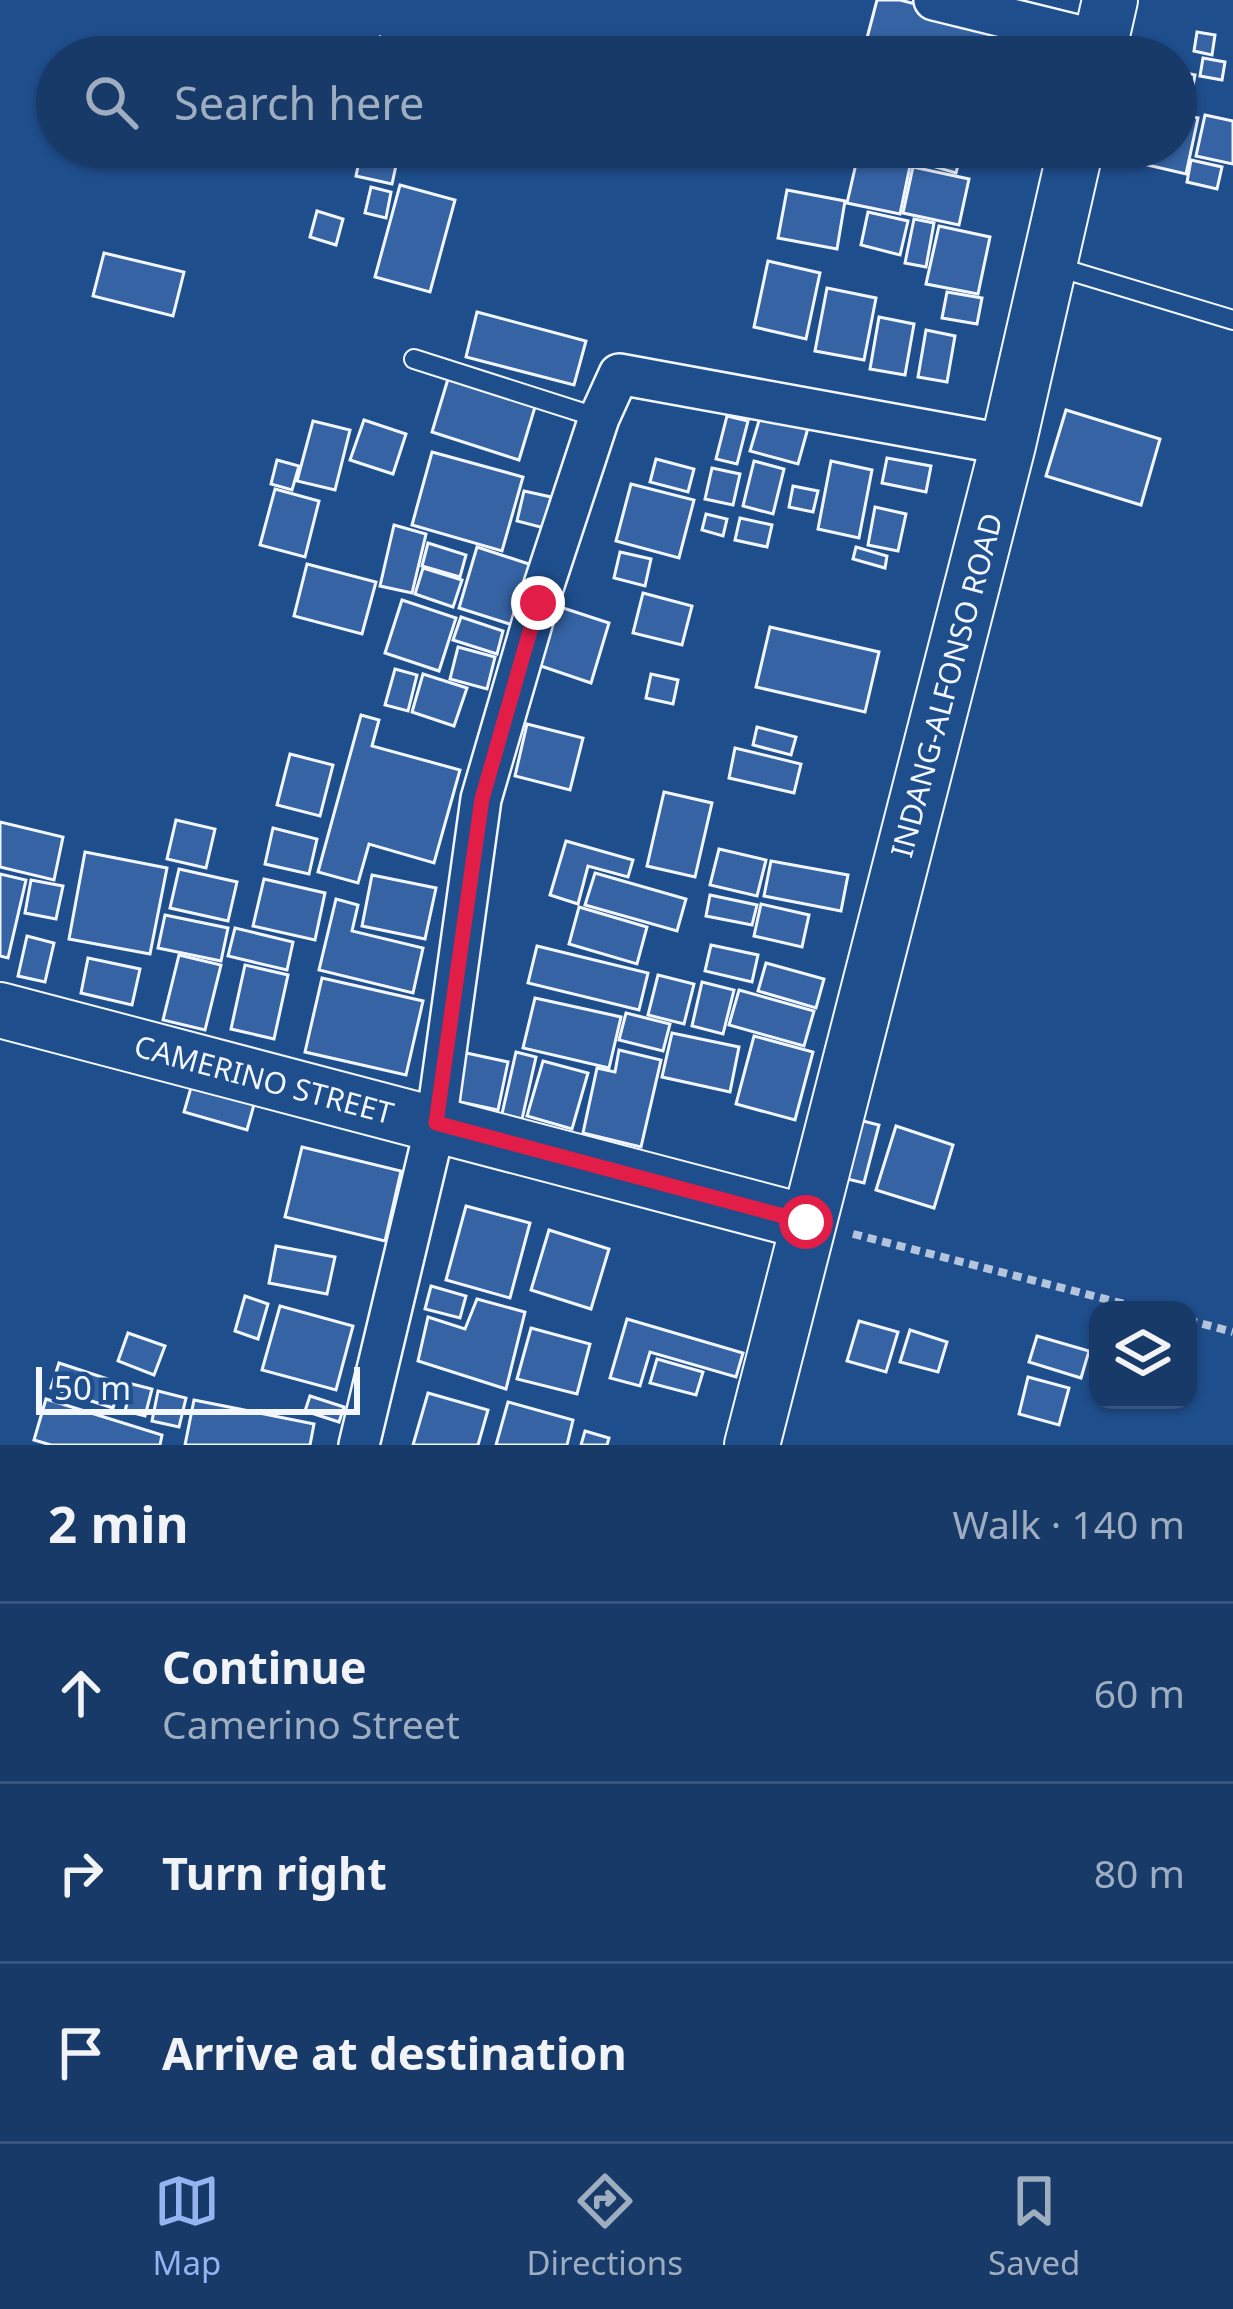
<!DOCTYPE html>
<html lang="en">
<head>
<meta charset="utf-8">
<style>
  :root { --surface:#173a69; --page:#244571; --text:#f1f3f6; --muted:#9eadc0; --line:#36547d; --accent:#95b2f1 }
  body { margin:0; font-family:"Noto Sans",sans-serif; background:var(--page); color:var(--text) }
  .controls { position:absolute; right:36px; bottom:36px; display:grid; overflow:hidden; border-radius:24px; box-shadow:0 3px 9px #0004 }
  .controls button { width:108px; height:108px; display:grid; place-items:center; padding:0; border:0; border-bottom:3px solid var(--line); background:var(--surface); color:var(--text); font:60px sans-serif }
  .scale { position:absolute; left:36px; bottom:30px; width:324px; box-sizing:border-box; padding-left:12px; border:6px solid #f2f6ff; border-top:0; font-size:33px; line-height:42px; white-space:nowrap; color:#f2f6ff; -webkit-text-stroke:9px #1f4e8c; paint-order:stroke }
  .stop { position:absolute; width:36px; height:36px; margin:-27px; border:9px solid #e11d48; border-radius:50%; background:#fff }
  .stop.end { background:#e11d48; border-color:#fff; box-shadow:0 3px 12px #0008 }
  .list { margin:0; padding:0; list-style:none }
  h2 { display:flex; justify-content:space-between; align-items:center; height:156px; margin:0; padding:0 48px; font-size:51px }
  h2 small { font-size:39px; font-weight:400; color:var(--muted) }
  .list li { display:grid; grid-template-columns:78px 1fr auto; gap:36px; align-items:center; box-sizing:border-box; height:180px; padding:0 48px; border-top:3px solid var(--line) }
  .list b { display:block; font-size:45px; white-space:nowrap }
  .list p { margin:0; font-size:39px; white-space:nowrap; color:var(--muted) }
  .list em { font-size:39px; font-style:normal; color:var(--muted) }
  .icon { flex:none; width:66px; height:66px; fill:none; stroke:currentColor; stroke-width:2; stroke-linecap:round; stroke-linejoin:round }
  .map { position:relative; flex:none; width:1233px; height:1445px; overflow:hidden }
  .search { position:absolute; background:var(--surface); box-shadow:0 3px 9px #0004; left:36px; right:36px; top:36px; height:132px; display:flex; align-items:center; gap:30px; box-sizing:border-box; padding:0 42px; border-radius:66px; color:var(--muted); font-size:45px }
  .sheet { height:696px; background:var(--surface) }
  nav { display:flex; justify-content:space-around; align-items:center; box-sizing:border-box; height:168px; border-top:3px solid var(--line); background:var(--surface); font-size:33px; color:var(--muted) }
  nav a { display:grid; justify-items:center; gap:6px }
  nav .on { color:var(--accent) }
  .map>svg:first-child { display:block }
  .building { fill:#3563a3; stroke:#f2f6ff; stroke-width:3 }
  .lines { fill:none; stroke-linecap:round; stroke-linejoin:round }
  .lane-casing { stroke:#f2f6ff; stroke-width:22 }
  .street-casing { stroke:#f2f6ff; stroke-width:44 }
  .secondary-casing { stroke:#f2f6ff; stroke-width:58 }
  .path { stroke:#b3c4dc; stroke-width:8; stroke-dasharray:9 6; stroke-linecap:butt }
  .lane { stroke:#1f4e8c; stroke-width:18 }
  .street { stroke:#1f4e8c; stroke-width:39 }
  .secondary { stroke:#1f4e8c; stroke-width:54 }
  .route { stroke:#e11d48; stroke-width:15 }
  .labels { text-anchor:middle; dominant-baseline:central; stroke-width:9; stroke-linejoin:round; paint-order:stroke }
  .street-label { font-size:30px; fill:#f2f6ff; stroke:#1f4e8c }
</style>
</head>
<body>
<div class="map">
<svg width="1233" height="1445" viewBox="0 0 1233 1445">
  <rect width="100%" height="100%" fill="#1f4e8c"/>
  <g class="building">
    <polygon points="877,0 900,0 1004,27 996,57 862,57"/>
    <polygon points="1197,32 1215,35 1212,55 1194,51"/>
    <polygon points="380,37 405,57 365,57"/>
    <polygon points="1203,58 1225,62 1222,80 1200,76"/>
    <polygon points="1176,71 1195,75 1190,102 1176,99"/>
    <polygon points="1176,113 1198,118 1186,174 1135,162 1138,147 1176,147"/>
    <polygon points="1205,115 1233,121 1233,164 1196,156"/>
    <polygon points="362,147 400,147 392,184 356,176"/>
    <polygon points="866,147 963,147 956,173"/>
    <polygon points="858,155 910,166 900,214 847,203"/>
    <polygon points="1191,160 1222,167 1217,189 1187,182"/>
    <polygon points="913,167 969,179 959,225 903,213"/>
    <polygon points="400,185 455,200 430,292 375,277"/>
    <polygon points="371,187 391,192 386,218 365,213"/>
    <polygon points="787,190 845,201 837,249 778,238"/>
    <polygon points="317,211 343,219 336,245 310,237"/>
    <polygon points="868,212 908,221 900,255 861,245"/>
    <polygon points="914,219 934,223 926,267 905,263"/>
    <polygon points="939,226 990,237 978,294 926,284"/>
    <polygon points="104,253 184,272 173,316 93,296"/>
    <polygon points="768,261 820,273 806,339 754,327"/>
    <polygon points="827,288 876,298 864,360 815,351"/>
    <polygon points="947,292 982,298 977,324 942,318"/>
    <polygon points="477,312 586,341 574,385 466,357"/>
    <polygon points="879,317 914,324 905,375 870,369"/>
    <polygon points="926,330 955,336 947,382 918,377"/>
    <polygon points="448,379 535,407 519,460 432,432"/>
    <polygon points="1066,410 1160,439 1141,505 1046,476"/>
    <polygon points="761,414 808,428 798,464 750,451"/>
    <polygon points="727,416 748,421 737,464 716,459"/>
    <polygon points="364,420 406,434 393,474 350,460"/>
    <polygon points="313,421 350,430 335,490 297,481"/>
    <polygon points="432,452 523,477 502,551 412,525"/>
    <polygon points="887,458 931,466 926,492 882,483"/>
    <polygon points="656,459 694,469 688,492 650,482"/>
    <polygon points="277,460 299,466 292,490 271,484"/>
    <polygon points="754,461 784,469 773,514 743,506"/>
    <polygon points="831,461 872,470 859,538 818,529"/>
    <polygon points="712,468 740,474 733,505 705,499"/>
    <polygon points="631,484 694,500 679,558 616,541"/>
    <polygon points="793,486 818,491 813,512 789,507"/>
    <polygon points="275,489 319,501 305,557 260,545"/>
    <polygon points="524,491 551,497 544,528 517,521"/>
    <polygon points="875,507 906,514 898,551 868,545"/>
    <polygon points="706,514 727,519 723,536 702,530"/>
    <polygon points="740,518 772,525 767,547 735,540"/>
    <polygon points="394,525 426,534 412,593 380,586"/>
    <polygon points="428,543 466,555 460,577 422,566"/>
    <polygon points="477,547 535,566 516,626 459,608"/>
    <polygon points="856,547 887,556 885,568 853,559"/>
    <polygon points="620,552 651,559 645,586 614,578"/>
    <polygon points="307,564 376,582 362,634 294,616"/>
    <polygon points="423,568 462,580 453,607 415,594"/>
    <polygon points="643,593 692,606 682,645 633,633"/>
    <polygon points="402,600 456,618 439,671 385,653"/>
    <polygon points="554,605 609,623 591,683 535,664"/>
    <polygon points="461,617 503,631 497,654 453,640"/>
    <polygon points="770,627 879,652 865,712 756,687"/>
    <polygon points="458,647 495,657 487,689 450,679"/>
    <polygon points="395,669 417,675 408,711 385,705"/>
    <polygon points="423,674 467,688 454,726 412,712"/>
    <polygon points="651,674 678,680 673,704 646,698"/>
    <polygon points="361,715 379,720 372,746 460,770 434,863 369,844 358,883 318,872"/>
    <polygon points="527,724 583,738 570,790 515,776"/>
    <polygon points="757,727 796,737 791,755 753,745"/>
    <polygon points="735,748 801,764 794,793 729,778"/>
    <polygon points="290,754 333,765 320,816 277,805"/>
    <polygon points="664,792 712,803 695,877 647,866"/>
    <polygon points="176,820 215,829 206,868 167,859"/>
    <polygon points="0,822 63,837 54,880 0,867"/>
    <polygon points="273,828 317,839 309,874 265,864"/>
    <polygon points="566,841 633,860 628,877 588,866 578,904 550,895"/>
    <polygon points="719,849 766,860 757,896 710,885"/>
    <polygon points="85,852 167,868 150,954 69,939"/>
    <polygon points="771,861 848,875 841,911 764,896"/>
    <polygon points="179,869 237,882 228,921 170,908"/>
    <polygon points="595,873 686,899 677,931 585,905"/>
    <polygon points="0,874 26,880 8,958 0,956"/>
    <polygon points="372,875 436,888 425,939 362,926"/>
    <polygon points="264,879 325,893 315,940 253,926"/>
    <polygon points="31,880 63,886 56,919 25,913"/>
    <polygon points="710,895 757,905 752,925 706,916"/>
    <polygon points="336,899 358,905 352,931 423,948 413,993 319,970"/>
    <polygon points="761,904 809,915 802,947 754,936"/>
    <polygon points="579,907 647,927 637,964 569,944"/>
    <polygon points="165,915 228,928 221,961 158,948"/>
    <polygon points="235,928 293,942 287,970 228,956"/>
    <polygon points="27,936 54,943 45,982 18,976"/>
    <polygon points="711,945 758,955 752,982 705,971"/>
    <polygon points="537,946 648,973 639,1010 528,983"/>
    <polygon points="179,955 221,965 205,1030 163,1020"/>
    <polygon points="88,958 140,969 132,1005 81,993"/>
    <polygon points="766,963 824,979 816,1008 758,991"/>
    <polygon points="245,965 288,975 274,1039 231,1029"/>
    <polygon points="658,975 694,984 684,1024 648,1015"/>
    <polygon points="322,978 423,1001 406,1075 305,1052"/>
    <polygon points="702,982 734,990 723,1034 692,1026"/>
    <polygon points="739,990 814,1011 804,1046 729,1025"/>
    <polygon points="535,998 621,1017 609,1068 523,1048"/>
    <polygon points="626,1013 670,1024 663,1051 619,1040"/>
    <polygon points="672,1033 739,1047 730,1092 662,1077"/>
    <polygon points="754,1036 813,1052 795,1120 736,1104"/>
    <polygon points="619,1050 661,1060 641,1147 583,1133 597,1068 615,1072"/>
    <polygon points="457,1051 508,1062 498,1110 446,1099"/>
    <polygon points="516,1052 536,1057 522,1119 502,1114"/>
    <polygon points="543,1061 588,1073 572,1129 527,1116"/>
    <polygon points="192,1084 255,1101 247,1130 184,1112"/>
    <polygon points="859,1120 879,1125 864,1183 843,1178"/>
    <polygon points="896,1126 953,1145 934,1208 876,1190"/>
    <polygon points="302,1147 401,1171 385,1241 285,1217"/>
    <polygon points="466,1206 530,1223 510,1298 446,1280"/>
    <polygon points="549,1230 609,1249 591,1309 531,1290"/>
    <polygon points="276,1246 335,1257 327,1294 269,1283"/>
    <polygon points="431,1286 466,1296 460,1318 425,1309"/>
    <polygon points="245,1296 268,1304 258,1339 235,1331"/>
    <polygon points="477,1299 525,1312 506,1389 418,1361 428,1317 465,1329"/>
    <polygon points="280,1306 353,1326 336,1390 262,1370"/>
    <polygon points="627,1319 743,1353 736,1377 650,1352 640,1386 610,1378"/>
    <polygon points="859,1321 898,1332 886,1372 847,1361"/>
    <polygon points="531,1328 590,1344 577,1394 517,1379"/>
    <polygon points="910,1330 947,1342 938,1372 900,1362"/>
    <polygon points="128,1333 165,1346 154,1375 118,1361"/>
    <polygon points="1037,1336 1089,1351 1081,1378 1029,1362"/>
    <polygon points="657,1359 703,1372 696,1395 650,1383"/>
    <polygon points="59,1363 120,1383 113,1408 51,1388"/>
    <polygon points="1028,1377 1069,1388 1059,1425 1019,1414"/>
    <polygon points="132,1384 152,1389 145,1416 125,1411"/>
    <polygon points="158,1391 186,1398 179,1427 152,1421"/>
    <polygon points="428,1393 488,1410 478,1445 413,1445"/>
    <polygon points="310,1396 344,1407 339,1422 305,1411"/>
    <polygon points="46,1399 162,1435 160,1445 51,1445 34,1440"/>
    <polygon points="194,1400 314,1424 310,1445 185,1445"/>
    <polygon points="508,1402 573,1420 567,1445 496,1445"/>
    <polygon points="585,1431 609,1438 607,1445 581,1445"/>
  </g>
  <g class="lines">
    <g class="lane-casing">
      <g id="lane">
        <polyline points="1054,266 1233,320"/>
        <polyline points="414,359 599,418"/>
      </g>
    </g>
    <g class="street-casing">
      <g id="street">
        <polyline points="934,0 1101,41"/>
        <polyline points="359,1445 436,1123 481,799 538,603 599,418 619,374 1008,445"/>
      </g>
    </g>
    <g class="secondary-casing">
      <g id="secondary">
        <polyline points="1097,57 1110,0"/>
        <polyline points="0,1010 806,1222"/>
        <polyline points="752,1445 1008,445 1076,147"/>
      </g>
    </g>
    <g class="path">
      <polyline points="853,1234 1148,1310"/>
      <polyline points="1188,1320 1233,1332"/>
    </g>
    <use href="#lane" class="lane"/>
    <use href="#street" class="street"/>
    <use href="#secondary" class="secondary"/>
  </g>
  <g class="lines">
    <polyline class="route" points="538,603 482,799 436,1123 806,1222"/>
  </g>
  <g class="labels">
    <g class="street-label">
      <text transform="translate(946 685) rotate(-75)">INDANG-ALFONSO ROAD</text>
      <text transform="translate(264 1079) rotate(15)">CAMERINO STREET</text>
    </g>
  </g>
</svg>
<div class="controls">
<button><svg class="icon" aria-label="layers" viewBox="0 0 24 24"><path d="M12 4l9 5-9 5-9-5zM3 14l9 5 9-5"/></svg></button>
</div>
<div class="scale">50 m</div>
<div class="stop" style="left:806px;top:1222px"></div>
<div class="stop end" style="left:538px;top:603px"></div>
<div class="search"><svg class="icon" aria-label="search" viewBox="0 0 24 24"><circle cx="10" cy="10" r="6"/><path d="M15 15l6 6"/></svg>Search here</div>
</div>
<section class="sheet">
<h2>2 min<small>Walk · 140 m</small></h2>
<ul class="list">
<li><svg class="icon" aria-label="ahead" viewBox="0 0 24 24"><path d="M12 20V5M6 11l6-6 6 6"/></svg><div><b>Continue</b><p>Camerino Street</p></div><em>60 m</em></li>
<li><svg class="icon" aria-label="right" viewBox="0 0 24 24"><path d="M7 20v-9h11M14 6l5 5-5 5"/></svg><div><b>Turn right</b></div><em>80 m</em></li>
<li><svg class="icon" aria-label="arrive" viewBox="0 0 24 24"><path d="M6 21V4h12l-3 4 3 4H6"/></svg><div><b>Arrive at destination</b></div></li>
</ul>
</section>
<nav>
<a class="on"><svg class="icon" aria-label="map" viewBox="0 0 24 24"><path d="M3 6l6-2 6 2 6-2v14l-6 2-6-2-6 2zM9 4v14M15 6v14"/></svg>Map</a>
<a><svg class="icon" aria-label="directions" viewBox="0 0 24 24"><path d="M12 3l9 9-9 9-9-9zM9 14v-3h6M13 9l2 2-2 2"/></svg>Directions</a>
<a><svg class="icon" aria-label="saved" viewBox="0 0 24 24"><path d="M7 4h10v16l-5-4-5 4z"/></svg>Saved</a>
</nav>
</body>
</html>
